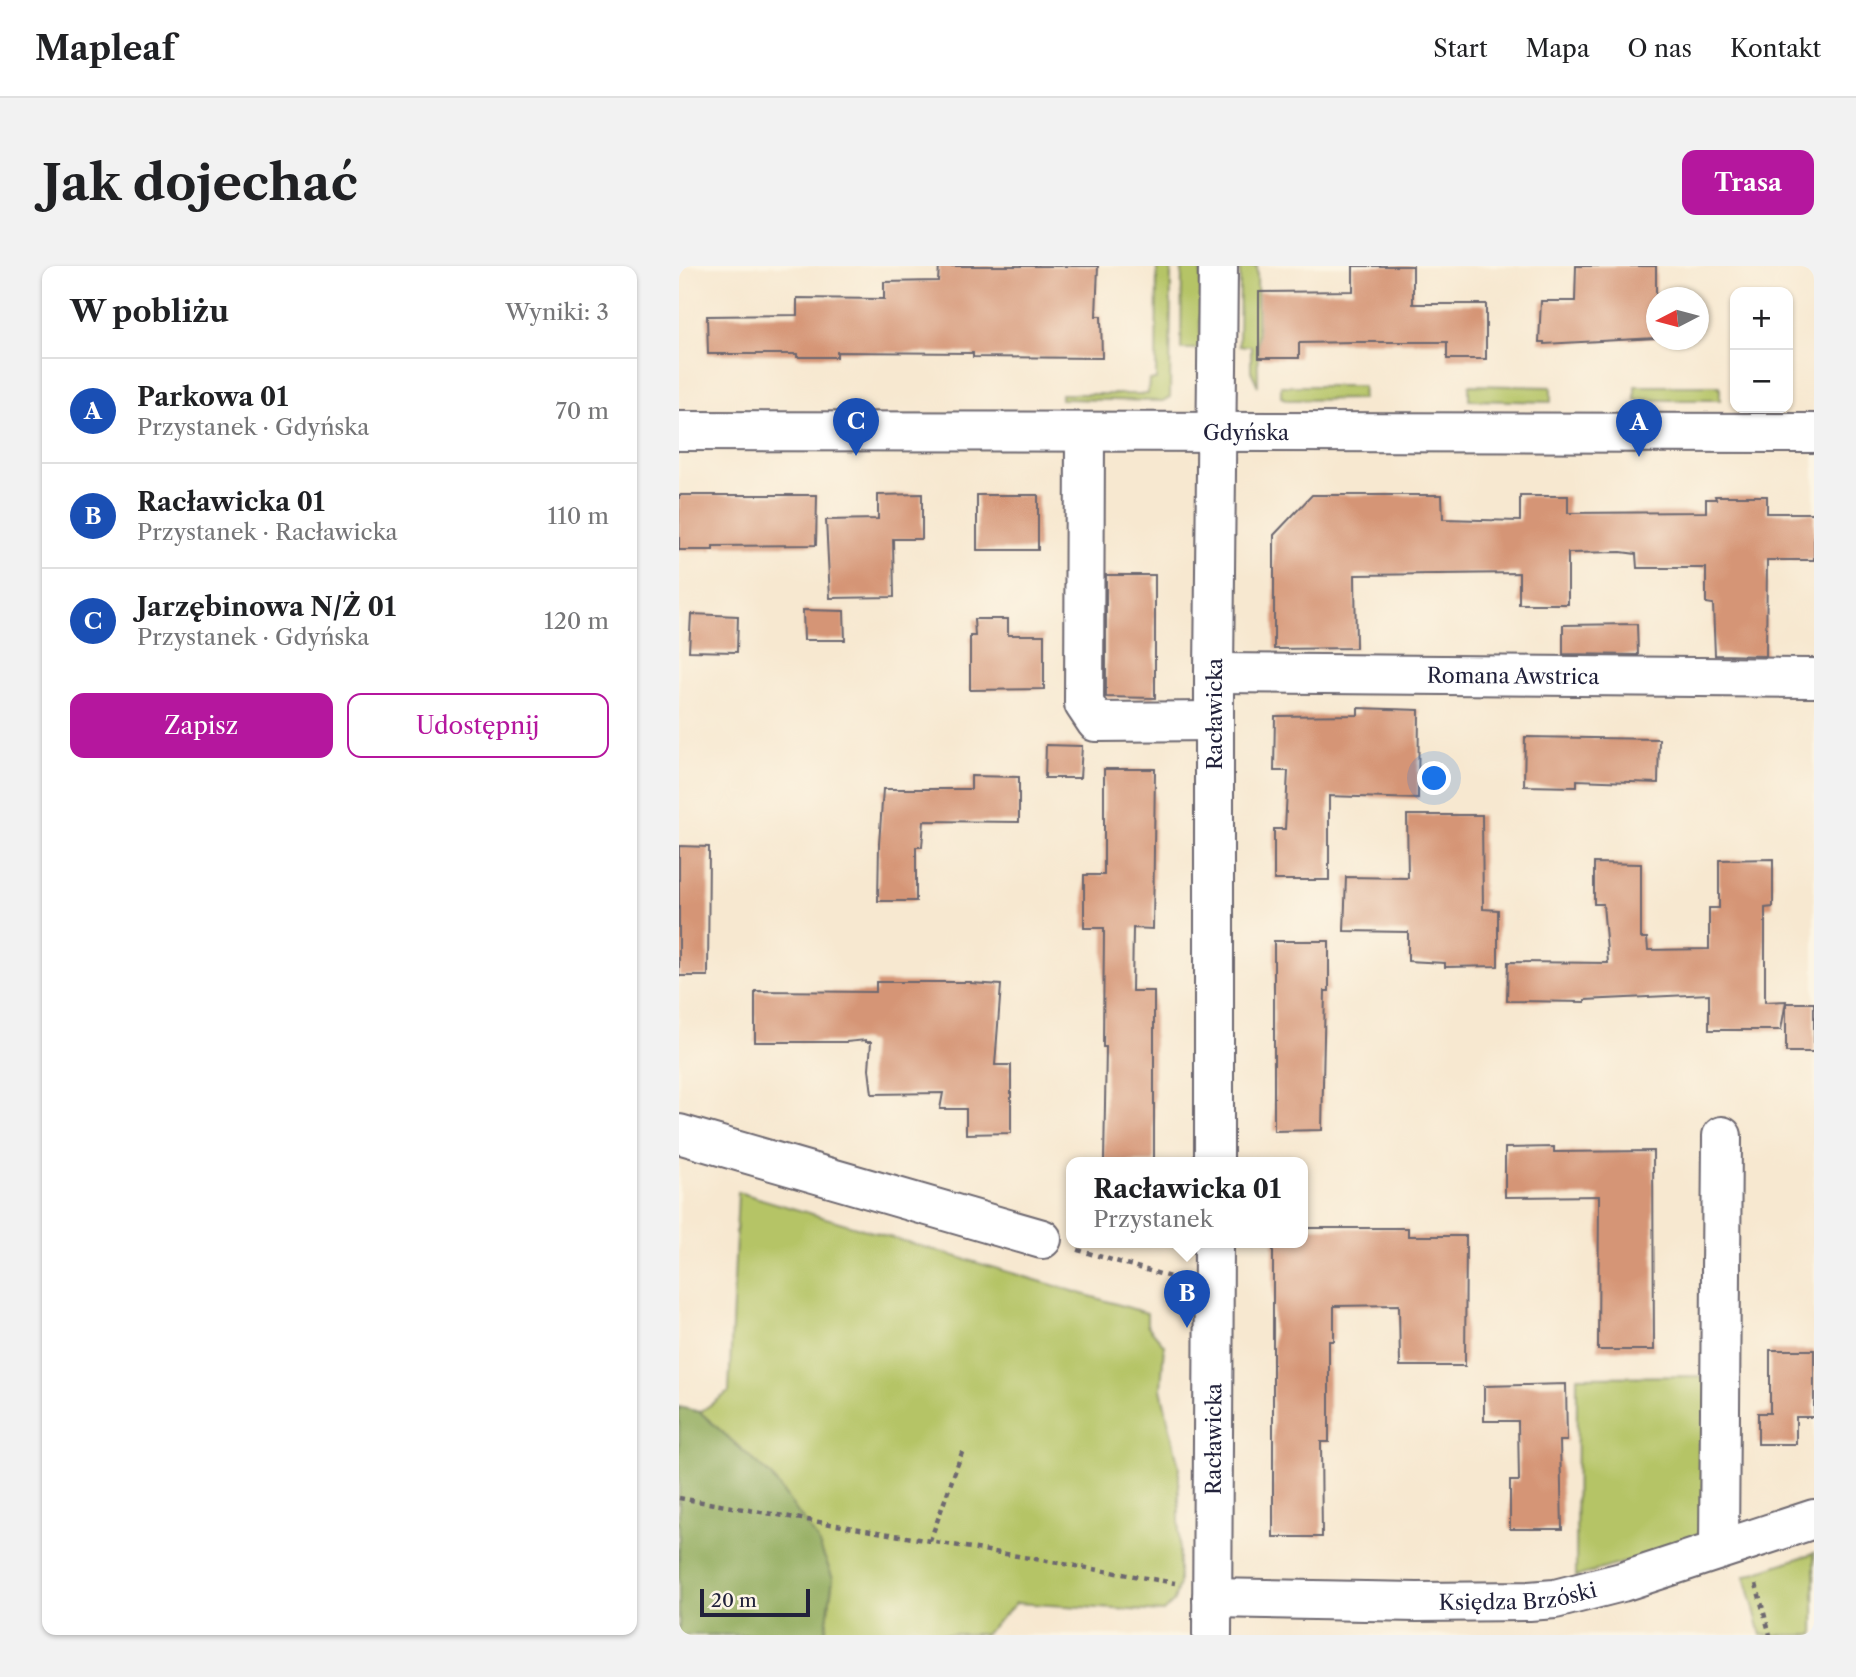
<!DOCTYPE html>
<html lang="pl">
<head>
<meta charset="utf-8">
<style>
  :root { --surface:#fff; --page:#f2f2f2; --text:#202124; --muted:#757577; --line:#e0e0e0; --accent:#b5179e }
  body { margin:0; font-family:"Libre Caslon Text",serif; background:var(--page); color:var(--text) }
  .controls { position:absolute; right:21px; top:21px; display:grid; overflow:hidden; border-radius:14px; box-shadow:0 2px 5px #0004 }
  .controls button { width:63px; height:63px; display:grid; place-items:center; padding:0; border:0; border-bottom:2px solid var(--line); background:var(--surface); color:var(--text); font:35px sans-serif }
  .compass { position:absolute; left:967px; top:21px; width:63px; height:63px; border-radius:50%; background:var(--surface); box-shadow:0 2px 5px #0004; rotate:264deg }
  .scale { position:absolute; left:21px; bottom:18px; width:110px; box-sizing:border-box; padding-left:7px; border:4px solid #22223b; border-top:0; font-size:19px; line-height:24px; white-space:nowrap; color:#22223b; -webkit-text-stroke:5px #fcf5e5; paint-order:stroke }
  .you { position:absolute; left:756px; top:513px; width:24px; height:24px; margin:-18px; border:5px solid #fff; border-radius:50%; background:#1a73e8; box-shadow:0 0 0 10px #1a73e833 }
  .badge { display:grid; place-items:center; width:46px; height:46px; border-radius:50%; background:var(--accent); color:#fff; font-size:23px; font-weight:700 }
  .pin { position:absolute; translate:-50% -58px; filter:drop-shadow(0 2px 4px #0008) }
  .pin::after { content:''; position:absolute; top:37px; width:24px; height:21px; background:inherit; clip-path:polygon(0 0,100% 0,50% 100%) }
  .popup { position:absolute; left:387px; top:891px; width:242px; height:91px; box-sizing:border-box; display:grid; place-content:center; border-radius:14px; background:var(--surface); filter:drop-shadow(0 2px 5px #0005); font-size:23px; white-space:nowrap; color:var(--muted) }
  .popup b { font-size:26px; color:var(--text) }
  .popup::after { content:''; position:absolute; left:50%; top:100%; margin-left:-14px; border:14px solid transparent; border-top-color:var(--surface) }
  .list { margin:0; padding:0; list-style:none }
  h2 { display:flex; justify-content:space-between; align-items:center; height:91px; margin:0; padding:0 28px; font-size:30px }
  h2 small { font-size:23px; font-weight:400; color:var(--muted) }
  .list li { display:grid; grid-template-columns:46px 1fr auto; gap:21px; align-items:center; box-sizing:border-box; height:105px; padding:0 28px; border-top:2px solid var(--line) }
  .list b { display:block; font-size:26px; white-space:nowrap }
  .list p { margin:0; font-size:23px; white-space:nowrap; color:var(--muted) }
  .list em { font-size:23px; font-style:normal; color:var(--muted) }
  .actions { display:flex; gap:14px; padding:21px 28px }
  .actions a { flex:1; padding:16px 0; border:2px solid var(--accent); border-radius:14px; text-align:center; font-size:24px; color:var(--accent) }
  .actions .main { background:var(--accent); color:#fff }
  .map { position:relative; flex:none; width:1135px; height:1369px; overflow:hidden; border-radius:14px }
  header { display:flex; align-items:center; gap:42px; box-sizing:border-box; height:98px; padding:0 35px; background:var(--surface); border-bottom:2px solid var(--line) }
  header strong { font-size:33px }
  nav { display:flex; gap:38px; margin-inline-start:auto; font-size:24px }
  .intro { display:flex; align-items:center; justify-content:space-between; box-sizing:border-box; height:168px; padding:0 42px }
  h1 { margin:0; font-size:49px }
  .button { padding:18px 32px; border-radius:14px; background:var(--accent); color:#fff; font-size:24px; font-weight:700 }
  main { display:flex; gap:42px; padding:0 42px }
  aside { flex:1; background:var(--surface); border-radius:14px; box-shadow:0 2px 5px #0004 }
  .map>svg:first-child { display:block }
  .green { fill:#b5c466; stroke:#6c7350; stroke-width:2 }
  .forest { fill:#90aa5b; stroke:#59664b; stroke-width:2 }
  .building { fill:#d59576 }
  .lines { fill:none; stroke-linecap:round; stroke-linejoin:round }
  .minor-casing { stroke:#6d676f; stroke-width:42 }
  .path { stroke:#6d676f; stroke-width:4.5; stroke-dasharray:5 5; stroke-linecap:butt }
  .minor { stroke:#fff; stroke-width:38 }
  .labels { text-anchor:middle; dominant-baseline:central; stroke-width:6; stroke-linejoin:round; paint-order:stroke }
  .street-label { font-size:21px; fill:#22223b; stroke:#fcf5e5 }
</style>
</head>
<body>
<header>
<strong>Mapleaf</strong>
<nav><a>Start</a><a>Mapa</a><a>O nas</a><a>Kontakt</a></nav>
</header>
<div class="intro"><h1>Jak dojechać</h1><a class="button">Trasa</a></div>
<main>
<aside>
<h2>W pobliżu<small>Wyniki: 3</small></h2>
<ul class="list">
<li><span class="badge" style="background:#1a4fb4">A</span><div><b>Parkowa 01</b><p>Przystanek · Gdyńska</p></div><em>70 m</em></li>
<li><span class="badge" style="background:#1a4fb4">B</span><div><b>Racławicka 01</b><p>Przystanek · Racławicka</p></div><em>110 m</em></li>
<li><span class="badge" style="background:#1a4fb4">C</span><div><b>Jarzębinowa N/Ż 01</b><p>Przystanek · Gdyńska</p></div><em>120 m</em></li>
</ul>
<div class="actions"><a class="main">Zapisz</a><a>Udostępnij</a></div>
</aside>
<div class="map">
<svg width="1135" height="1369" viewBox="0 0 1135 1369">
  <rect width="100%" height="100%" fill="#fcf5e5"/>
  <filter id="ink" filterUnits="userSpaceOnUse"><feTurbulence type="fractalNoise" baseFrequency=".0143" numOctaves="2"/><feDisplacementMap in="SourceGraphic" scale="14" xChannelSelector="R" yChannelSelector="G"/><feConvolveMatrix kernelMatrix="1 2 1 2 8 2 1 2 1" color-interpolation-filters="sRGB"/></filter>
  <filter id="wash" filterUnits="userSpaceOnUse"><feTurbulence type="fractalNoise" baseFrequency=".00686" numOctaves="4" result="noise"/><feDisplacementMap in="SourceGraphic" scale="28" xChannelSelector="R" yChannelSelector="G"/><feGaussianBlur stdDeviation="1.57" result="paint"/><feColorMatrix in="noise" values="0 0 0 0 0 0 0 0 0 0 0 0 0 0 0 0 0 1.4 0 .05"/><feComposite in="paint" operator="in"/></filter>
  <g filter="url(#wash)">
    <rect width="100%" height="100%" fill="#f7e8d0"/>
    <g class="green">
      <polygon points="478,0 492,0 491,131 484,135 382,133 382,128 469,128 470,114 477,114"/>
      <polygon points="503,0 522,0 521,83 502,83"/>
      <polygon points="561,0 578,0 579,120 572,105 572,80 560,80"/>
      <polygon points="790,119 872,121 872,136 790,134"/>
      <polygon points="602,120 684,120 683,133 609,134 602,131"/>
      <rect x="956" y="120" width="85" height="14"/>
      <polygon points="59,926 468,1047 468,1059 485,1079 482,1123 500,1201 500,1318 495,1335 484,1346 337,1337 306,1368 146,1368 154,1312 21,1146 50,1126"/>
      <polygon points="1030,1110 1024,1263 1012,1276 897,1311 898,1111"/>
      <polygon points="1135,1287 1135,1369 1082,1369 1066,1310"/>
    </g>
    <polygon class="forest" points="0,1141 21,1146 92,1210 138,1273 154,1312 146,1369 0,1369"/>
    <g id="blocks">
      <g class="building">
        <polygon points="260,0 419,0 417,50 422,50 423,92 294,91 294,87 158,86 158,91 118,91 118,88 29,88 28,50 118,49 118,32 205,33 205,16 259,15"/>
        <polygon points="674,0 734,0 734,38 807,38 807,93 768,93 768,76 675,76 620,77 620,92 580,92 580,26 674,25"/>
        <polygon points="897,0 977,0 977,72 865,78 865,76 860,76 862,35 896,35"/>
        <polygon points="243,228 243,273 214,273 215,331 151,332 147,254 199,253 199,229"/>
        <polygon points="0,229 138,229 137,279 34,280 34,284 0,284"/>
        <rect x="298" y="229" width="61" height="55"/>
        <polygon points="633,229 763,229 764,253 841,255 841,230 889,230 889,247 1027,246 1027,233 1037,233 1036,230 1088,230 1088,247 1135,247 1135,294 1088,294 1087,390 1036,389 1034,338 1027,337 1027,302 958,302 957,288 942,286 889,287 889,338 840,338 840,307 676,309 677,382 595,383 595,269"/>
        <polygon points="427,309 476,309 476,432 427,431"/>
        <polygon points="124,344 165,345 166,374 125,374"/>
        <polygon points="12,348 59,350 58,386 10,385"/>
        <polygon points="295,353 329,353 329,369 365,369 365,423 291,424 291,370 296,370"/>
        <polygon points="958,358 959,389 884,388 884,359"/>
        <polygon points="679,442 740,444 739,533 650,530 650,614 595,614 595,563 606,563 609,505 595,505 596,450 679,449"/>
        <polygon points="846,471 980,473 979,517 898,514 898,521 845,520"/>
        <polygon points="367,479 403,480 401,512 366,512"/>
        <polygon points="425,503 476,503 474,663 454,662 453,725 475,725 475,896 425,896 427,781 424,781 425,662 405,662 405,609 425,609"/>
        <polygon points="292,510 340,511 340,556 245,555 243,581 237,581 237,635 199,635 200,578 204,523 292,523"/>
        <polygon points="728,549 803,549 804,643 819,644 819,700 766,701 766,697 729,695 729,666 665,665 667,611 729,612"/>
        <polygon points="0,580 30,581 29,710 0,710"/>
        <polygon points="1094,593 1094,641 1086,642 1086,736 1107,735 1102,764 1030,764 1030,728 906,734 906,736 828,735 829,696 929,697 924,638 915,638 915,597 962,598 962,672 968,672 969,684 1030,683 1030,642 1040,642 1040,594"/>
        <polygon points="595,675 650,675 650,725 646,725 643,864 595,865"/>
        <polygon points="197,716 292,716 292,717 322,719 316,799 332,799 332,867 287,868 287,843 261,843 264,827 193,828 190,803 192,776 187,776 187,774 167,776 76,776 76,725 197,726"/>
        <rect x="1107" y="737" width="28" height="49"/>
        <polygon points="875,881 875,886 974,885 975,1084 919,1084 920,930 826,931 826,882"/>
        <polygon points="624,962 729,962 729,970 787,970 786,1100 721,1100 720,1039 655,1040 655,1075 650,1075 650,1176 642,1176 643,1271 594,1271 594,976 624,976"/>
        <polygon points="1091,1084 1135,1084 1135,1151 1117,1151 1117,1178 1079,1178 1079,1147 1091,1147"/>
        <polygon points="887,1118 888,1175 881,1175 883,1263 831,1263 831,1215 840,1215 839,1155 805,1155 805,1120"/>
      </g>
    </g>
  </g>
  <g filter="url(#ink)">
    <use href="#blocks" fill-opacity="0" stroke="#6d676f" stroke-width="2"/>
    <g class="lines">
      <g class="minor-casing">
        <g id="minor">
          <path id="s1" d="M 0,165 L 1135,167"/>
          <polyline points="406,166 405,438 417,456 535,455"/>
          <path id="s2" d="M 535,407 L 1135,412"/>
          <polyline points="0,868 363,973"/>
          <path id="s3" d="M 535,896 L 535,407 L 539,0"/>
          <polyline points="1040,1282 1043,870"/>
          <path id="s4" d="M 533,1332 L 738,1336 L 850,1335 L 876,1333 L 943,1316 L 1135,1253"/>
          <path id="s5" d="M 533,1369 L 535,976"/>
        </g>
      </g>
      <g class="path">
        <polyline points="399,984 498,1013"/>
        <polyline points="0,1232 496,1317"/>
        <polyline points="251,1275 285,1181"/>
        <polyline points="1077,1318 1091,1369"/>
      </g>
      <use href="#minor" class="minor"/>
    </g>
  </g>
  <g class="labels">
    <g class="street-label">
      <text stroke="none"><textPath href="#s1" startOffset="567">Gdyńska</textPath></text>
      <text stroke="none"><textPath href="#s2" startOffset="299">Romana Awstrica</textPath></text>
      <text stroke="none"><textPath href="#s3" startOffset="448">Racławicka</textPath></text>
      <text stroke="none"><textPath href="#s5" startOffset="196">Racławicka</textPath></text>
      <text stroke="none"><textPath href="#s4" startOffset="306">Księdza Brzóski</textPath></text>
    </g>
  </g>
</svg>
<div class="controls">
<button>+</button>
<button>−</button>
</div>
<svg class="compass" viewBox="-18 -18 36 36"><path d="M0-13l5 13h-10z" fill="#e53935"/><path d="M0 13l5-13h-10z" fill="#757577"/></svg>
<div class="scale">20 m</div>
<div class="you"></div>
<div class="pin badge" style="left:960px;top:191px;background:#1a4fb4">A</div>
<div class="pin badge" style="left:508px;top:1062px;background:#1a4fb4">B</div>
<div class="popup"><b>Racławicka 01</b>Przystanek</div>
<div class="pin badge" style="left:177px;top:190px;background:#1a4fb4">C</div>
</div>
</main>
</body>
</html>
